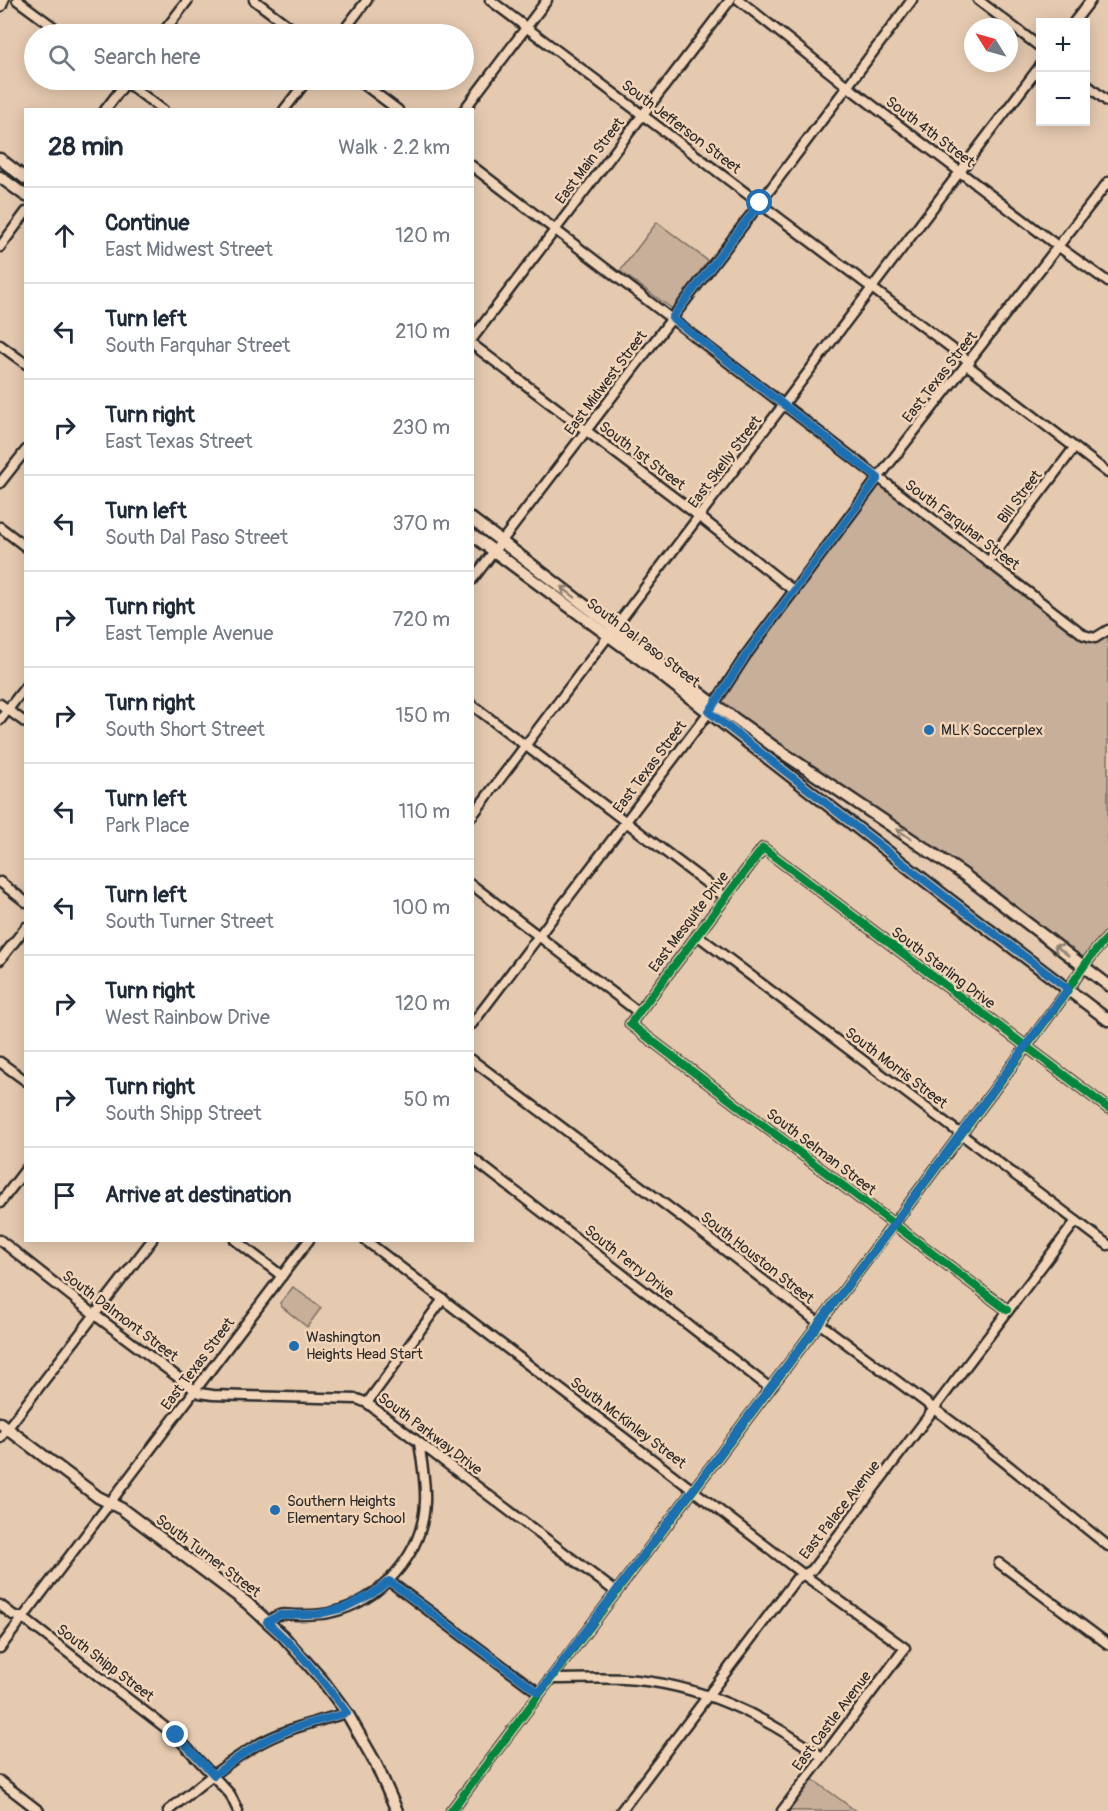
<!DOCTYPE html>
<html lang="en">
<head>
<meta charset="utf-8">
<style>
  :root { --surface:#fff; --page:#f6f6f7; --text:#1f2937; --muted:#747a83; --line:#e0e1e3 }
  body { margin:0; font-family:Pangolin,sans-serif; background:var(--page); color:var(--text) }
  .controls { position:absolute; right:18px; top:18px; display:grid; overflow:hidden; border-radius:0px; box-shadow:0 3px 15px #0003 }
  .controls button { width:54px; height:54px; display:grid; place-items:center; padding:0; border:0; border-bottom:2px solid var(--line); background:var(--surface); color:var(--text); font:30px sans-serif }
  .compass { position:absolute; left:964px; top:18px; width:54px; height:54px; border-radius:50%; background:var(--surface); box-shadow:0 3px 15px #0003; rotate:307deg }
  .stop { position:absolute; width:18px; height:18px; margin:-14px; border:4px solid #1f6fb2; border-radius:50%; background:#fff }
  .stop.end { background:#1f6fb2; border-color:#fff; box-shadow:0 2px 6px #0008 }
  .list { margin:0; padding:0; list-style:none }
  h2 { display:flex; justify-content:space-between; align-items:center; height:78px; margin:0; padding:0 24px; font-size:26px }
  h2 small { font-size:20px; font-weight:400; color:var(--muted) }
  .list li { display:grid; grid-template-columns:39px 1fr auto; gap:18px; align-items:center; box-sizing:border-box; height:96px; padding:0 24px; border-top:2px solid var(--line) }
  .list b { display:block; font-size:22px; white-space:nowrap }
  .list p { margin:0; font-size:20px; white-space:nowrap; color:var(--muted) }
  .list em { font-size:20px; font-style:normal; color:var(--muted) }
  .icon { flex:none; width:33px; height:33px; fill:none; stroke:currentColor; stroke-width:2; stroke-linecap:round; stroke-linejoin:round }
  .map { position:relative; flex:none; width:1108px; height:1811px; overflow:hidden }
  .search { position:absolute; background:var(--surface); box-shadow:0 3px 15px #0003; left:24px; top:24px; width:450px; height:66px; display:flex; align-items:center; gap:15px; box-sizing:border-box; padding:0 21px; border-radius:33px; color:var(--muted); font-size:22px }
  .panel { position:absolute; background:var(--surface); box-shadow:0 3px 15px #0003; left:24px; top:108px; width:450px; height:1134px; border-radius:0px }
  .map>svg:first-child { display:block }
  .green { fill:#c7af99; stroke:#796d62; stroke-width:1.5 }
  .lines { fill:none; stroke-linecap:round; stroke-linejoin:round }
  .minor-casing { stroke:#2b2b2b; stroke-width:13 }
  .major-casing { stroke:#2b2b2b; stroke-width:15 }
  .highway-casing { stroke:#2b2b2b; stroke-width:16 }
  .minor { stroke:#f2d4b8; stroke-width:8 }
  .major { stroke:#f2d4b8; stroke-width:10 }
  .highway { stroke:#f2d4b8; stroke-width:12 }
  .cycleway-casing { stroke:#f2d4b8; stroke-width:11 }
  .cycleway { stroke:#00873e; stroke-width:8 }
  .oneway { stroke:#8e8072 }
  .route { stroke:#1f6fb2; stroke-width:8 }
  .poi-dot { fill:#1f6fb2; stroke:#f2d4b8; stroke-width:2 }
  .labels { text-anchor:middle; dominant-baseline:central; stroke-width:5; stroke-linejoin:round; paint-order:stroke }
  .street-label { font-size:15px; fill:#2b2b2b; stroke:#f2d4b8 }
  .poi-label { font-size:15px; fill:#2b2b2b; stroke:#f2d4b8; text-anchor:start }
</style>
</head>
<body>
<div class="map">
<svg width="1108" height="1811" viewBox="0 0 1108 1811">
  <rect width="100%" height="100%" fill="#e6cab0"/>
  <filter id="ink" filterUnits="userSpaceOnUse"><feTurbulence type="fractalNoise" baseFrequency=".0167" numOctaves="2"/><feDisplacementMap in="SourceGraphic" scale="12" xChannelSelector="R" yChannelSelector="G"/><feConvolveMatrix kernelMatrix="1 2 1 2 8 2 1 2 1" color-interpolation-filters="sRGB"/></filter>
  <g filter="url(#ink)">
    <g class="green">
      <polygon points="657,222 708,261 675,306 671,308 620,271"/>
      <polygon points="878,478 1090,637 1108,630 1108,937 1083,966 963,874 714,704"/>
      <polygon points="293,1287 321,1308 307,1327 281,1306 280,1303"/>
      <polygon points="808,1776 856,1811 782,1811"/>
    </g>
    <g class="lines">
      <g class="minor-casing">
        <g id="minor">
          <polyline points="17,0 63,34"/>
          <polyline points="254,0 299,34"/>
          <polyline points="490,0 970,362"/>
          <polyline points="739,0 847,86 1059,247 1108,282"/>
          <polyline points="978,0 1040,47"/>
          <polyline points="1074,22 1091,0"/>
          <polyline points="162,34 188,0"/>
          <polyline points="341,34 367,0"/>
          <polyline points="123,80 163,110"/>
          <polyline points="358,80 398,110"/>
          <polyline points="1086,84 1108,102"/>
          <polyline points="105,110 128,80"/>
          <polyline points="284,110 307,80"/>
          <polyline points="464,110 547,0"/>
          <polyline points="472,166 1084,635 1095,638 1108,630"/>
          <polyline points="0,247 26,212"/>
          <polyline points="472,339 730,0"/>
          <polyline points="472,344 700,517 794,591"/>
          <polyline points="0,345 26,364"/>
          <polyline points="967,365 1108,473"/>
          <polyline points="0,483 26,450"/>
          <polyline points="0,527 26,547"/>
          <polyline points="988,562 1074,448"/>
          <polyline points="472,580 760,203 912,0"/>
          <polyline points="0,704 26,723"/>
          <polyline points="472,705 725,897"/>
          <polyline points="0,720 26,686"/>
          <polyline points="472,816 1040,66"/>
          <polyline points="0,882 26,902"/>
          <polyline points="472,885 638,1012"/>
          <polyline points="697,935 1108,1245"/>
          <polyline points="0,960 26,927"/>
          <polyline points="472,1024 709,712 746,655 878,478 1108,182"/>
          <polyline points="472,1060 683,1218 819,1323 983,1445 1108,1546"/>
          <polyline points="0,1062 26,1081"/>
          <polyline points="472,1158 770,1388"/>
          <polyline points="0,1203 26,1169"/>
          <polyline points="0,1240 95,1315 199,1393 213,1395 357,1399 367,1403 616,1592"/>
          <polyline points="235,1240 282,1276"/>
          <polyline points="365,1240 804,1575 905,1648 782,1811"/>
          <polyline points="1007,1310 630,1024 763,848 1108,1108"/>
          <polyline points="367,1403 443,1299"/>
          <polyline points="0,1438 152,1240"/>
          <polyline points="999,1563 1108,1644"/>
          <polyline points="389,1581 539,1693"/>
          <polyline points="0,1605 13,1615 23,1618 175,1735 230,1794 238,1811"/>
          <path d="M 267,1622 C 271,1620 275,1616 279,1615 C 284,1613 292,1615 297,1615 C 308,1615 319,1615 329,1613 C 380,1602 423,1555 425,1502 C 426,1483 422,1462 419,1443"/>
          <polyline points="0,1648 309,1240"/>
          <path d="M 550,1679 C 575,1679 599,1678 624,1679 C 698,1683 763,1715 822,1757"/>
          <polyline points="0,1781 39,1811"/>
          <path d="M 168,1811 C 195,1789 222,1766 252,1748 C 281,1730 314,1722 347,1713"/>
          <path d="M 451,1811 L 894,1224 L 1061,1000 C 1076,978 1089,956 1108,937"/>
          <polyline points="621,1811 796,1579 812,1570 1076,1221"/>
        </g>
      </g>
      <g class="major-casing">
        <g id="major">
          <polyline points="0,159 26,179"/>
          <polyline points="0,177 26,196"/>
          <polyline points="472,519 714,704 777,749 963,874 1108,985"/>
          <polyline points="472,535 643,661 946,897 1108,1020"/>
          <polyline points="0,1423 98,1497 122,1509 247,1603 283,1636 323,1681 347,1713 376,1764 397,1811"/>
        </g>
      </g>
      <g class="highway-casing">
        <polyline id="highway" points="0,5 2,0"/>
      </g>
      <use href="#minor" class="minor"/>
      <use href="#major" class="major"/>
      <use href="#highway" class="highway"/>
      <g class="cycleway-casing">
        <g id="cycleway">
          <polyline points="1007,1310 630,1024 763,848 1108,1108"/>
          <path d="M 451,1811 L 894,1224 L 1061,1000 C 1076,978 1089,956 1108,937"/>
        </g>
      </g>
      <use href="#cycleway" class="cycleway"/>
    </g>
    <defs><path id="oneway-shaft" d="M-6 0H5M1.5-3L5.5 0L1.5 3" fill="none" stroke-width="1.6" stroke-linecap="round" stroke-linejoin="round" transform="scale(1.5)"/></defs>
    <g class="oneway">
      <use href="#oneway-shaft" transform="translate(568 592) rotate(-143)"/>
      <use href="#oneway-shaft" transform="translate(904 834) rotate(-146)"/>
      <use href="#oneway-shaft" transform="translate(1061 950) rotate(-143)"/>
    </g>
  </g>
  <g class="lines" filter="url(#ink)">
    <path class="route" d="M 176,1735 L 214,1775 C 238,1756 263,1739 292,1729 C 310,1722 329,1718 347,1713 C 323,1680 298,1649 267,1622 L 279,1615 L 318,1614 L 344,1608 L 372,1594 L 389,1581 L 539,1693 L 894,1224 L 1068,989 L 946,897 L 709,712 L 746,655 L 878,478 L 672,318 L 760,203"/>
  </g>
  <g class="poi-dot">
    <circle cx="929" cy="730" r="6"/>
    <circle cx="294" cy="1346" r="6"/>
    <circle cx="275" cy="1510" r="6"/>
  </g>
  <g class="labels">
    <g class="street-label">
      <text transform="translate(681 127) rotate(37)">South Jefferson Street</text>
      <text transform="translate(930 132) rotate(37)">South 4th Street</text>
      <text transform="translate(590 161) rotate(-53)">East Main Street</text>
      <text transform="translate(940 377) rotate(-52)">East Texas Street</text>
      <text transform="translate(606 383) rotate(-53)">East Midwest Street</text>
      <text transform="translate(642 456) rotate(37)">South 1st Street</text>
      <text transform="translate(725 462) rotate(-53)">East Skelly Street</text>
      <text transform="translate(1020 497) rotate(-53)">Bill Street</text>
      <text transform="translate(962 525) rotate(37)">South Farquhar Street</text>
      <text transform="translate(643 643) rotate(37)">South Dal Paso Street</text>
      <text transform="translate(650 767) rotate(-53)">East Texas Street</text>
      <text transform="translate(689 922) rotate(-53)">East Mesquite Drive</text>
      <text transform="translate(943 968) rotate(37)">South Starling Drive</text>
      <text transform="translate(896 1068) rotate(37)">South Morris Street</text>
      <text transform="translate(821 1152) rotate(37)">South Selman Street</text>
      <text transform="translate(757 1258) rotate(38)">South Houston Street</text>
      <text transform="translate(629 1262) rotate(38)">South Perry Drive</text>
      <text transform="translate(120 1316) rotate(37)">South Dalmont Street</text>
      <text transform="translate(198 1364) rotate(-53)">East Texas Street</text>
      <text transform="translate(628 1423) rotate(37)">South McKinley Street</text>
      <text transform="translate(430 1434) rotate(37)">South Parkway Drive</text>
      <text transform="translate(840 1510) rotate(-52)">East Palace Avenue</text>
      <text transform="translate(208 1556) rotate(37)">South Turner Street</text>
      <text transform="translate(105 1663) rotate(37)">South Shipp Street</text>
      <text transform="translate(832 1721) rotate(-53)">East Castle Avenue</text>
    </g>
    <g class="poi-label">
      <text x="941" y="730">MLK Soccerplex</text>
      <text x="306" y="1337">Washington<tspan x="306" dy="17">Heights Head Start</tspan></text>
      <text x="287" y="1501">Southern Heights<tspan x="287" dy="17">Elementary School</tspan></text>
    </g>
  </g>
</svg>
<div class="controls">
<button>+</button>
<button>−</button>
</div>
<svg class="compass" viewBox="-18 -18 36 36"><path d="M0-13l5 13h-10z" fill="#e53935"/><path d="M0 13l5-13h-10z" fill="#747a83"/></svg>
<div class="stop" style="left:760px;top:203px"></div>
<div class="stop end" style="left:176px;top:1735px"></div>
<div class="search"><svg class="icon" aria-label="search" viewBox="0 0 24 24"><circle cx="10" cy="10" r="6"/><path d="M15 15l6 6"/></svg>Search here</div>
<section class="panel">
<h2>28 min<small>Walk · 2.2 km</small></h2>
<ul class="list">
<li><svg class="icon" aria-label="ahead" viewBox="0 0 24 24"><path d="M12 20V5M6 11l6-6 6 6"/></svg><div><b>Continue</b><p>East Midwest Street</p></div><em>120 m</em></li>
<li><svg class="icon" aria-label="left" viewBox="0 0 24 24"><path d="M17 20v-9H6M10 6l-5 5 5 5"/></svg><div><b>Turn left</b><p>South Farquhar Street</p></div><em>210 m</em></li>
<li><svg class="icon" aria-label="right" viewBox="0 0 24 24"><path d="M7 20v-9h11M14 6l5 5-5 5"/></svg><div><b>Turn right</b><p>East Texas Street</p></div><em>230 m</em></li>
<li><svg class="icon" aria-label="left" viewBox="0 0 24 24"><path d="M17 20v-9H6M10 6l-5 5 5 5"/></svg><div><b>Turn left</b><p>South Dal Paso Street</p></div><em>370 m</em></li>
<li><svg class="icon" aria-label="right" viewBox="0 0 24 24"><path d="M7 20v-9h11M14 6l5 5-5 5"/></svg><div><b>Turn right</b><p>East Temple Avenue</p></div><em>720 m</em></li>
<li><svg class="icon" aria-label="right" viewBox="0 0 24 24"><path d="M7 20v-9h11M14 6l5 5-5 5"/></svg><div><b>Turn right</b><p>South Short Street</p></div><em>150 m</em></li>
<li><svg class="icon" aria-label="left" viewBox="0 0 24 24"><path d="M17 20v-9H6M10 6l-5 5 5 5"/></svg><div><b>Turn left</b><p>Park Place</p></div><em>110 m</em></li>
<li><svg class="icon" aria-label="left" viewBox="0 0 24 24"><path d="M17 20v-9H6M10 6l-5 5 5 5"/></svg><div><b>Turn left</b><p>South Turner Street</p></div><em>100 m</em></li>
<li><svg class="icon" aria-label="right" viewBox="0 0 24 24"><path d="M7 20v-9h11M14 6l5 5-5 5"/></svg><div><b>Turn right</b><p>West Rainbow Drive</p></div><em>120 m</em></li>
<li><svg class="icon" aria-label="right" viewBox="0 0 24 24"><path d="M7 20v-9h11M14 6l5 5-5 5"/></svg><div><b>Turn right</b><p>South Shipp Street</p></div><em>50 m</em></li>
<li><svg class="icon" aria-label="arrive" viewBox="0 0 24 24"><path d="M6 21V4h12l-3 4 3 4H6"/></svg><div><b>Arrive at destination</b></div></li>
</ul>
</section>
</div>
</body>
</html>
